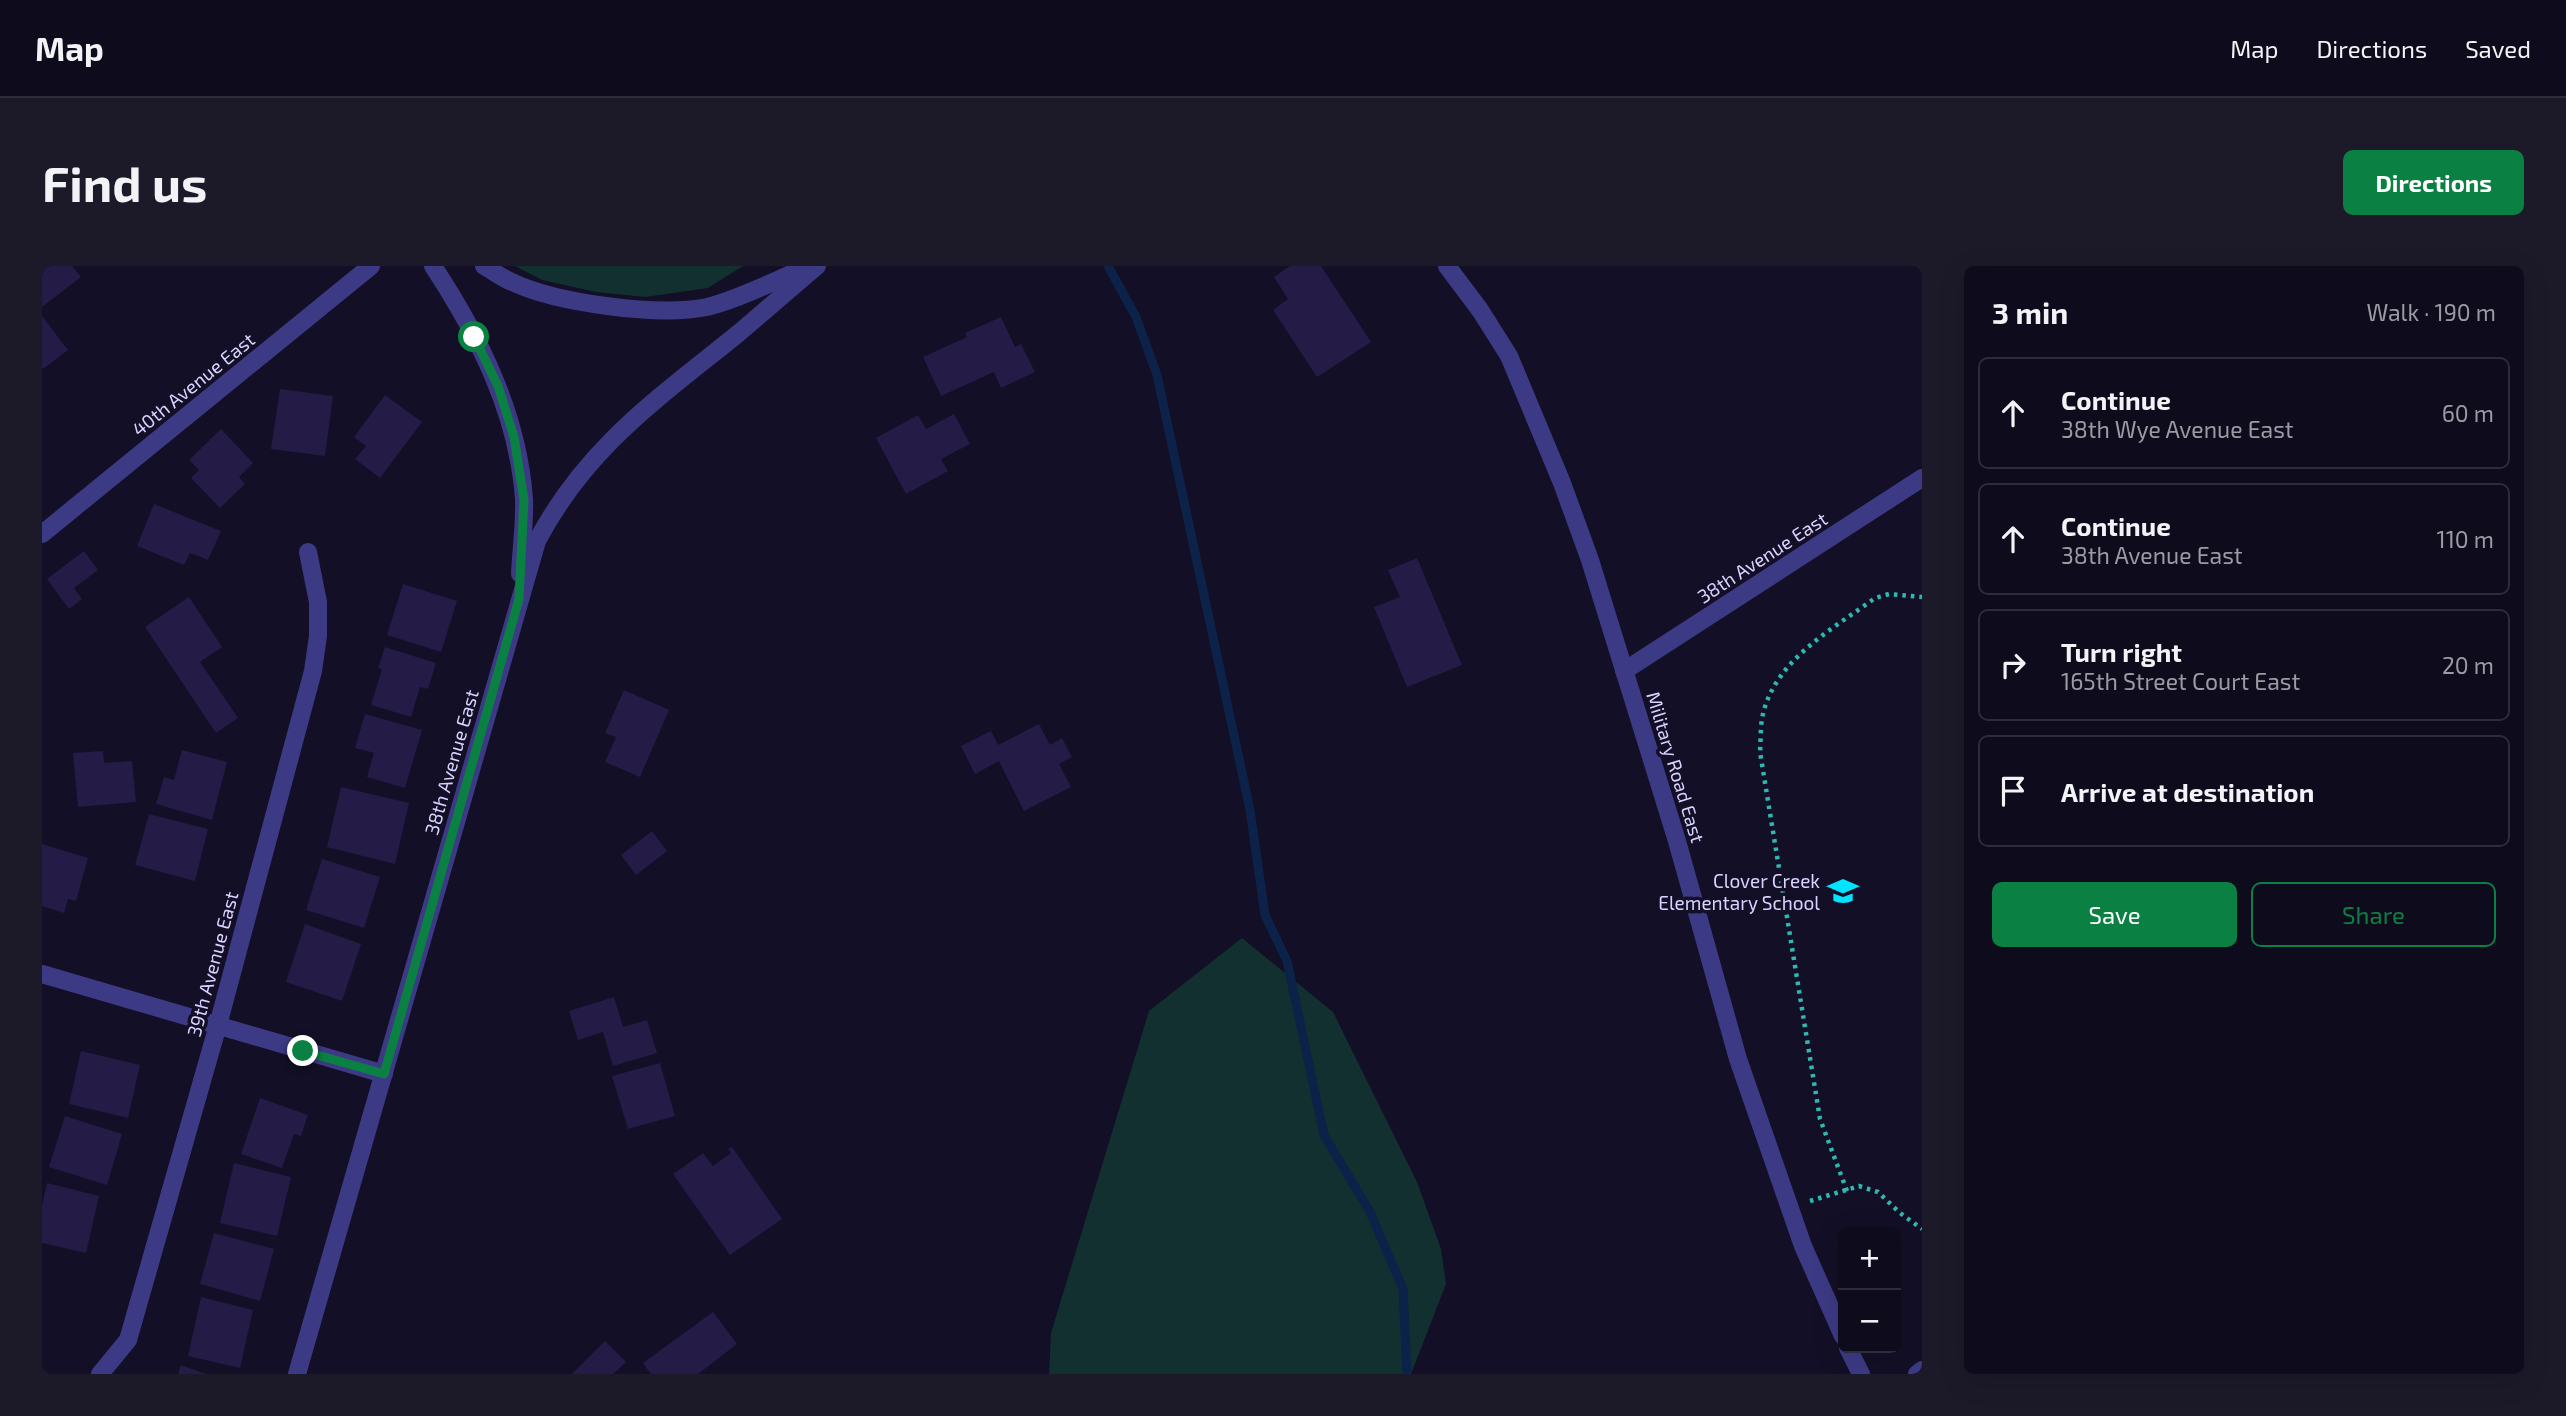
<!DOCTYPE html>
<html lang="en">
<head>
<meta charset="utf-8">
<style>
  :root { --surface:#0e0b1c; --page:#1c1929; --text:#f1f3f6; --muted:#9b9ba3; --line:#2e2b3b; --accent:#0b8043 }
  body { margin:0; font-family:"Exo 2",sans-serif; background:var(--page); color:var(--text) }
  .controls { position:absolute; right:21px; bottom:21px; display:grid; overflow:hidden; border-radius:10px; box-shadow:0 7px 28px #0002 }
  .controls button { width:63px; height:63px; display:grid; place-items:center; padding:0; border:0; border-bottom:2px solid var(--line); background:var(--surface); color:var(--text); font:35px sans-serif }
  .stop { position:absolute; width:21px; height:21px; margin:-16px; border:5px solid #0b8043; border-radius:50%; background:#fff }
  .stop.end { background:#0b8043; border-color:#fff; box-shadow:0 2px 7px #0008 }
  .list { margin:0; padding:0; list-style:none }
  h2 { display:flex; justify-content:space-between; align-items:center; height:91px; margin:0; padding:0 28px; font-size:30px }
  h2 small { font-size:23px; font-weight:400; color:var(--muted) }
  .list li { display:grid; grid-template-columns:46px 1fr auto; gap:21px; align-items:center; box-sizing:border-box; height:112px; margin:0 14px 14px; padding:0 14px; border:2px solid var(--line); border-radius:10px }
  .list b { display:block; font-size:26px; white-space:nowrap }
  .list p { margin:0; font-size:23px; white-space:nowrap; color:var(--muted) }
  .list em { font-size:23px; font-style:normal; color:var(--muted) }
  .actions { display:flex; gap:14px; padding:21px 28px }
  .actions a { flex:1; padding:16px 0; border:2px solid var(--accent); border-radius:10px; text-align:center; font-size:24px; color:var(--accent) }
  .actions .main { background:var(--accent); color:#fff }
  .icon { flex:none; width:38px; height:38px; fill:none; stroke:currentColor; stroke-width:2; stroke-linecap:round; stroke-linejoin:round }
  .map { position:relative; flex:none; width:1880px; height:1108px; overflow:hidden; border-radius:10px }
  header { display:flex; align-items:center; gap:42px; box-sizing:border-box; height:98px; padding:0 35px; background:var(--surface); border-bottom:2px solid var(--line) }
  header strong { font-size:33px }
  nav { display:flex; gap:38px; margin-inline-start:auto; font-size:24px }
  .intro { display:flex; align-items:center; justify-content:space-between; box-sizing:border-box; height:168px; padding:0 42px }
  h1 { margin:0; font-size:49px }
  .button { padding:18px 32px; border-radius:10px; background:var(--accent); color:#fff; font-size:24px; font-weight:700 }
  main { display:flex; gap:42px; padding:0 42px }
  aside { flex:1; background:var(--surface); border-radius:10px; box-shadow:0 7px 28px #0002 }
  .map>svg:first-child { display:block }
  .green { fill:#12302f }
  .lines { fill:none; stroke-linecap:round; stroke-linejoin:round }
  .stream { stroke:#0c2248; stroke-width:9 }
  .building { fill:#241b47 }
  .path { stroke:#2fb8b0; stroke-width:4.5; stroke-dasharray:3.5 5; stroke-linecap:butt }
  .minor { stroke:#3d3a85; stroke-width:18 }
  .tertiary { stroke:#3d3a85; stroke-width:18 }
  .route { stroke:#0b8043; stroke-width:9 }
  .labels { text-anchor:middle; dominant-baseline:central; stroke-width:7; stroke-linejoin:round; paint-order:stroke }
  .street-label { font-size:19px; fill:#d9d4ff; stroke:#130f26 }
  .poi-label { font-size:19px; fill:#d9d4ff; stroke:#130f26; text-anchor:end }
</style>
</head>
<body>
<header>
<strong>Map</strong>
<nav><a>Map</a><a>Directions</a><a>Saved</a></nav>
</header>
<div class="intro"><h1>Find us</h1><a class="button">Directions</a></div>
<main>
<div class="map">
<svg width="1880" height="1108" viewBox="0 0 1880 1108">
  <rect width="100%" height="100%" fill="#130f26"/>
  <g class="green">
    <polygon points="473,0 701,0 666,22 603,31 554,26 500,14"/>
    <polygon points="1200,672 1291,746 1375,916 1399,983 1404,1018 1369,1108 1007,1108 1009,1067 1107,745"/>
  </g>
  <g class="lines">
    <polyline class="stream" points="1066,0 1094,51 1115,109 1208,544 1223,649 1245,695 1282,869 1328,946 1361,1023 1365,1108"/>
  </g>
  <g class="building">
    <polygon points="0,0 30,0 39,11 0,41"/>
    <polygon points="1248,0 1279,0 1329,76 1275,111 1231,44 1246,33 1232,11"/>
    <polygon points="0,50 26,84 1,103 0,101"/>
    <polygon points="959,51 973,81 979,78 993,106 959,122 952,106 899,130 881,91 925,71 923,67"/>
    <polygon points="238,123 291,130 283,190 229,183"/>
    <polygon points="343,129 380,156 338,212 313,193 324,180 312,171"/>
    <polygon points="912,148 928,178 899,193 906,205 864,228 834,172 876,149 884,163"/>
    <polygon points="179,163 211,197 197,211 203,218 178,242 149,212 157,204 147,194"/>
    <polygon points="112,238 179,265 166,294 148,287 142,299 95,280"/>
    <polygon points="42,285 56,304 32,322 40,333 27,343 5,313"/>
    <polygon points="1375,292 1420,399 1365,421 1332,341 1358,331 1346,304"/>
    <polygon points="361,318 415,335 399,386 345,369"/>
    <polygon points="147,331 180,381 158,396 196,452 174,467 103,361"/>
    <polygon points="343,381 394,397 386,423 378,421 369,451 329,439 340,403 336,402"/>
    <polygon points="582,424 627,444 598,511 563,496 574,471 563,467"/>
    <polygon points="323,448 380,464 363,522 325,511 332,487 313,482"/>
    <polygon points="997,458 1008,479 1020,472 1030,491 1017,498 1029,521 982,545 957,495 933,508 919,480 949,465 956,479"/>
    <polygon points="140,484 185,496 170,554 114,538 122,511 132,514"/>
    <polygon points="61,485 62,497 90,495 94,536 36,541 31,487"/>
    <polygon points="299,521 367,537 353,598 285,581"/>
    <polygon points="107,548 166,563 153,615 93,599"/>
    <polygon points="610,565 625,585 594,609 579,589"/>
    <polygon points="0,578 46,592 34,635 26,633 22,647 0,640"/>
    <polygon points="280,593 338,611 322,662 264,644"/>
    <polygon points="263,658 319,678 300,735 244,716"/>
    <polygon points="572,731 581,761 605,754 615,787 571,800 561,766 536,774 527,745"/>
    <polygon points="39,785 98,799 86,852 27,838"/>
    <polygon points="618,797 633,850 586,863 570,810"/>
    <polygon points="218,832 266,849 259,870 252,868 240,902 199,888"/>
    <polygon points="23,850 80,868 65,919 7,901"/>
    <polygon points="690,881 740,953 688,989 631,908 661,887 671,900 689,887 686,883"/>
    <polygon points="192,897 249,911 235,970 178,957"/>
    <polygon points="5,917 57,930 44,987 0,977 0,939"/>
    <polygon points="172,967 232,983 218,1035 158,1018"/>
    <polygon points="159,1031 211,1044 198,1102 146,1090"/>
    <polygon points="671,1046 695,1078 656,1108 609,1108 601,1097"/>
    <polygon points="563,1075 584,1096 571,1108 530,1108"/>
    <polygon points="139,1099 164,1108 136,1108"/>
  </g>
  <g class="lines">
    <g class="path">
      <path d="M 1805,925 L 1778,853 L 1718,486 C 1719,474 1718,460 1721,448 C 1734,393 1791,363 1833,332 L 1847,328 L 1880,331"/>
      <polyline points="1768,935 1817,920 1836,926 1858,947 1880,963"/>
    </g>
    <g class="minor">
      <polyline points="0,268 329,0"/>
      <polyline points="1582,405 1880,212"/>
      <polyline points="0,708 342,808"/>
      <polyline points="58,1108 86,1074 176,759 271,405 276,370 276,336 266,286"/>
      <polyline points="1875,1108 1880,1104"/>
    </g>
    <g class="tertiary">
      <path d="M 391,0 C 437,70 476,148 482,233 C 483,258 479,284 478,308"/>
      <path d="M 442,0 C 451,5 460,12 470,16 C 514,37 616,51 665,41 C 694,34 736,14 764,1"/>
      <polyline points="1405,0 1438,44 1467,90 1520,217 1548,294 1635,575 1696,793 1761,980 1801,1070"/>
      <polyline points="1806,1082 1819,1108"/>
      <path d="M 255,1108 L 495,275 C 545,180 617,132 698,66 C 724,44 749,22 775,0"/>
    </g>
  </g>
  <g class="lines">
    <polyline class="route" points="261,785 342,808 477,333 482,234 472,171 456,120 432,71"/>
  </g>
  <defs>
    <g id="school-bare" transform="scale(2.415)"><path d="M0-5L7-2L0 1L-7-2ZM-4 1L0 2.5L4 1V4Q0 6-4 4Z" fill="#00e5ff" stroke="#130f26" stroke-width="2.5" paint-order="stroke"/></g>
  </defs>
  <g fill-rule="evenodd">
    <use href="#school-bare" x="1801" y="625"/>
  </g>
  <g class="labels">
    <g class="street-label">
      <text transform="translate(151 118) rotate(-39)">40th Avenue East</text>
      <text transform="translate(1720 291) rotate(-33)">38th Avenue East</text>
      <text transform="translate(409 496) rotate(-74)">38th Avenue East</text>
      <text transform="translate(1634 501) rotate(73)">Military Road East</text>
      <text transform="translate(170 698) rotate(-75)">39th Avenue East</text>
    </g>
    <g class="poi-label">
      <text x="1778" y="614">Clover Creek<tspan x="1778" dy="22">Elementary School</tspan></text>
    </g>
  </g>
</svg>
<div class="controls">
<button>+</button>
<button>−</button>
</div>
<div class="stop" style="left:432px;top:71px"></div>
<div class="stop end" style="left:261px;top:785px"></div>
</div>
<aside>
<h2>3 min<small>Walk · 190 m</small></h2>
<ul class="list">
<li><svg class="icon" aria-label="ahead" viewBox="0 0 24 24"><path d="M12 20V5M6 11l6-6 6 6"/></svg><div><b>Continue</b><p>38th Wye Avenue East</p></div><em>60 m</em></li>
<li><svg class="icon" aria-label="ahead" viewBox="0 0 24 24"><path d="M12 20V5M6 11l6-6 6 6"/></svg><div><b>Continue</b><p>38th Avenue East</p></div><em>110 m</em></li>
<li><svg class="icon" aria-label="right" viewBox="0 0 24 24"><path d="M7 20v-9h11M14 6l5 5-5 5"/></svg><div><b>Turn right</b><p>165th Street Court East</p></div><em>20 m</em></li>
<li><svg class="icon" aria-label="arrive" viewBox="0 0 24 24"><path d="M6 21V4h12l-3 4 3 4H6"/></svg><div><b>Arrive at destination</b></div></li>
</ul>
<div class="actions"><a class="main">Save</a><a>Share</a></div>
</aside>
</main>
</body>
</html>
